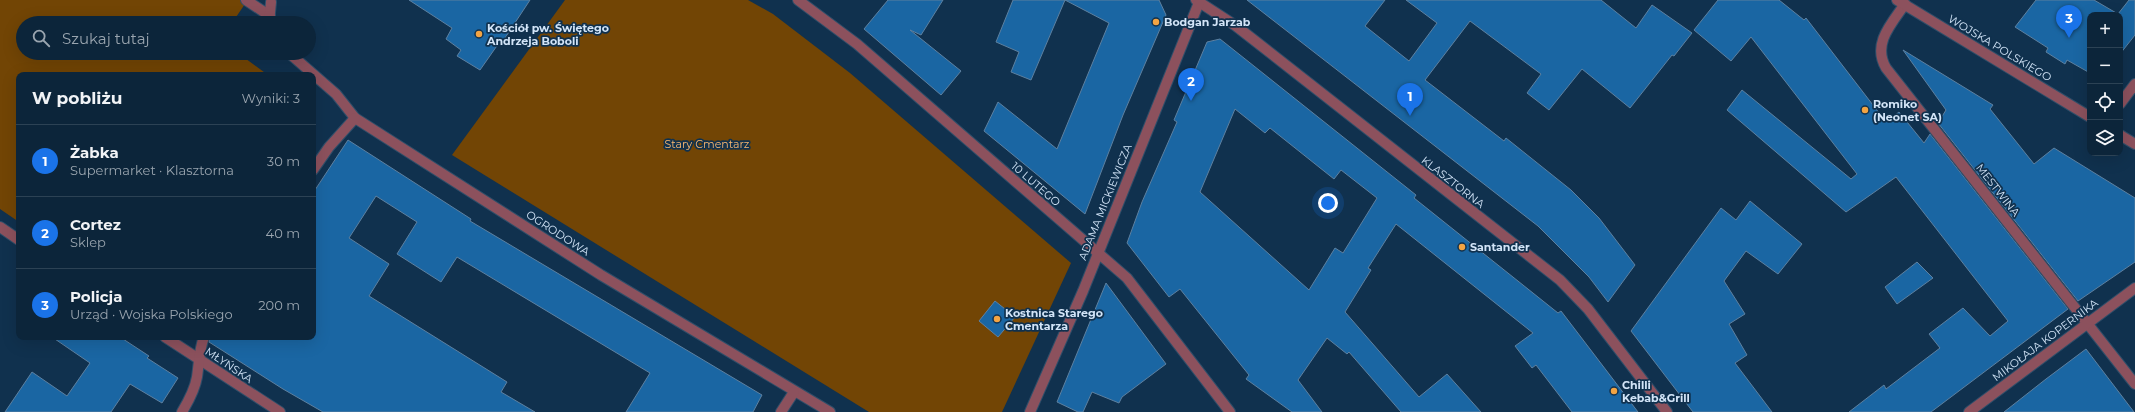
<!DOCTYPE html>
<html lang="pl">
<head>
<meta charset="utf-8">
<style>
  :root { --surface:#0c253a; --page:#152d42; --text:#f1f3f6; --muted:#9aa5af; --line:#2c4254; --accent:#1a73e8 }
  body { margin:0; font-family:Montserrat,sans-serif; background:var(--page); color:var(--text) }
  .controls { position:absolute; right:12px; top:12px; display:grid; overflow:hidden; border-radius:8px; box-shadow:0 4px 16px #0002 }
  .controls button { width:36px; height:36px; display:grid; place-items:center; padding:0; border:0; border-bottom:1px solid var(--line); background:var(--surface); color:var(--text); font:20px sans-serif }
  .you { position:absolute; left:1328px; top:203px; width:14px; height:14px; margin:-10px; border:3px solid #fff; border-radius:50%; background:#1a73e8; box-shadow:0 0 0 6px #1a73e833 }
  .badge { display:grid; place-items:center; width:26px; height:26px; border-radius:50%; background:var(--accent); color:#fff; font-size:13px; font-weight:700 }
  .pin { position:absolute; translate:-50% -33px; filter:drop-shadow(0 1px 2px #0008) }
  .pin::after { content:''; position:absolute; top:21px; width:14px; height:12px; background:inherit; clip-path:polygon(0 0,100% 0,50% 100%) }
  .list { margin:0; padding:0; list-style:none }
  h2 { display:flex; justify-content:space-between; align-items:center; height:52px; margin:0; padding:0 16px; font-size:17px }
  h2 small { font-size:13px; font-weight:400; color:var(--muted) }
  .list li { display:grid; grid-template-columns:26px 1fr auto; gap:12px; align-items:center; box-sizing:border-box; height:72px; padding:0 16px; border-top:1px solid var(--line) }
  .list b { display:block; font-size:15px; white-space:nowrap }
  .list p { margin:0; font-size:13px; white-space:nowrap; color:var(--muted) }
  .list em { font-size:13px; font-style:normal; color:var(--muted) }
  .icon { flex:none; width:22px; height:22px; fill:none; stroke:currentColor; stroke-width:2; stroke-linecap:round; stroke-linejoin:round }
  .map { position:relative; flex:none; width:2135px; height:412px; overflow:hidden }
  .search { position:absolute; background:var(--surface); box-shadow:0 4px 16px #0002; left:16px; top:16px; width:300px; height:44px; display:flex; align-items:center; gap:10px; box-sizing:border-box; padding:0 14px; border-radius:22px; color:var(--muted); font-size:15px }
  .panel { position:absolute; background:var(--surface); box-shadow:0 4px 16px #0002; left:16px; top:72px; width:300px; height:268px; border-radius:8px }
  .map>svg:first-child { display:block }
  .green { fill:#724505 }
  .building { fill:#1a66a3; stroke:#5d80a0; fill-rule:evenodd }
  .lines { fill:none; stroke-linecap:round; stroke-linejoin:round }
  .service-casing { stroke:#2f4e69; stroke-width:12 }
  .minor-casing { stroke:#2f4e69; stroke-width:12 }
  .tertiary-casing { stroke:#2f4e69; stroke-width:12 }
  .service { stroke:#8c515d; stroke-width:10 }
  .minor { stroke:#8c515d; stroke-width:10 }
  .tertiary { stroke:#8c515d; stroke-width:10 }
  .poi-dot { fill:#f3a443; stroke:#10314e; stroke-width:1.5 }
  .labels { text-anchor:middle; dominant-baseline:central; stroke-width:3.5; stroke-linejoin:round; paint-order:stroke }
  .poi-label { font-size:11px; font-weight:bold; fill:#d3e5f8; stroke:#10314e; text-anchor:start }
  .street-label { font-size:11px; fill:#d3e5f8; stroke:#10314e }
  .park-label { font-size:11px; fill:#fcb96f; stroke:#10314e }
</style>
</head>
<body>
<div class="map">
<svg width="2135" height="412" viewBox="0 0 2135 412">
  <rect width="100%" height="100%" fill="#10314e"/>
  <g class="green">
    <polygon points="0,0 244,0 247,1 232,23 23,23 23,53 238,53 268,75 19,75 19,222 0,209"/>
    <polygon points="565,0 748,0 773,14 850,73 1071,263 1002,412 869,412 452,155"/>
  </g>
  <g class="building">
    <polygon points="409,0 530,0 503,41 501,40 480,70 457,56 461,50 446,39 452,28"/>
    <polygon points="888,0 943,0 921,35 910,30 961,71 941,95 864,29"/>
    <polygon points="1013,0 1159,0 1166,15 1123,115 1085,214 984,131 998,102 1057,149 1109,23 1065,0 1031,80 1011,72 1019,52 996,42"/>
    <polygon points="1247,0 1385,0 1365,26 1409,61 1437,23 1406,0 1601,0 1636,28 1652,5 1692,33 1674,56 1672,55 1630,108 1582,69 1549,110 1527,93 1541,74 1470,21 1425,80 1504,141 1506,138 1571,190 1599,218 1635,265 1608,302 1589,277 1538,226"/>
    <polygon points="1718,0 1779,0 1804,20 1806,18 1886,122 1899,112 1924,143 1930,134 2068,309 1931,412 1849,412 1884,385 1886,389 1940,348 1929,334 1963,308 1990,336 2008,321 1896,177 1846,212 1727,110 1742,90 1851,179 1857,174 1751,37 1731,61 1694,30"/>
    <polygon points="2036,0 2094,0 2118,14 2129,0 2135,0 2135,35 2120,54 2120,15 2090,15 2090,73 2067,60 2065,64 2046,52 2048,48 2015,27"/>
    <path d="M 1220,39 L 1416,195 L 1414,198 L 1558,313 L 1561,311 L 1638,412 L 1572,412 L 1536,365 L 1532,368 L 1515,346 L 1533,333 L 1396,224 L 1368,268 L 1371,270 L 1345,312 L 1419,397 L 1447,374 L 1481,412 L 1401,412 L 1349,352 L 1347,354 L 1327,338 L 1298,380 L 1322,412 L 1292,412 L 1246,379 L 1249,375 L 1180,289 L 1169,297 L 1127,243 L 1142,202 L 1177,122 L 1174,120 L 1207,42 ZM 1235,109 L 1265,133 L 1270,128 L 1334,179 L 1341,170 L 1377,198 L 1343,253 L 1335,248 L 1309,290 L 1200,192 Z"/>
    <polygon points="1903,50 1993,105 1990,109 2034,164 2054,148 2135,198 2135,262 2078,301 1938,123 1946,110"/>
    <polygon points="348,140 471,219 470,221 762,395 753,412 626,412 650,373 457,257 441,282 397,254 417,222 376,196 349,238 389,264 369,296 507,382 501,392 535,412 323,412 283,389 209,342 210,337 313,337 313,193"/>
    <polygon points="1750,201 1802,244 1778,274 1746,251 1724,281 1745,314 1729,324 1747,355 1735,363 1772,412 1693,412 1631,331 1721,208 1736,220"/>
    <polygon points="1917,262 1933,278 1897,304 1885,287"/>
    <polygon points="1106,283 1166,364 1122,397 1119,403 1092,392 1083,412 1078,412 1057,402"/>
    <polygon points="995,301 1015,317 998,337 979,321"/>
    <polygon points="52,337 120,337 149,356 147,358 178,378 162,403 130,384 111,412 5,412 32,372 67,396 90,363"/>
    <polygon points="2086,349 2134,412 2004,412 2046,379"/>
  </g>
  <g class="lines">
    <g class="service-casing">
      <polyline id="service" points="246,0 270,16"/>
    </g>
    <g class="minor-casing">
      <g id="minor">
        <polyline points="798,0 857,44 1127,278 1230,412"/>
        <polyline points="1196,0 1236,26 1560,280 1588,309 1667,412"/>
        <path d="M 1905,4 C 1891,24 1872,44 1886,68 L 2135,384"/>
        <polyline points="269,23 271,2"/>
        <polyline points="289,53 336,94 355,118 601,275 830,412"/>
        <polyline points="2120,104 2135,84"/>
        <polyline points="313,170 329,147 355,118"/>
        <polyline points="0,227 19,240"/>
        <polyline points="165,337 280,412"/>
        <path d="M 182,412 C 188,402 195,389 197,377 C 199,364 199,350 204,337"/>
        <polyline points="781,412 794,392"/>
        <polyline points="1969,412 2135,288"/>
      </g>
    </g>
    <g class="tertiary-casing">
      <g id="tertiary">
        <polyline points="1897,0 2090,117"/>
        <polyline points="2120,135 2135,144"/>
        <polyline points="1030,412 1083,291 1200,0"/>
      </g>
    </g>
    <use href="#service" class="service"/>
    <use href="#minor" class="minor"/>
    <use href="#tertiary" class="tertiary"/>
  </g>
  <g class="poi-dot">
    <circle cx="1156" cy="22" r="4"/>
    <circle cx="479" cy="34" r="4"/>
    <circle cx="1865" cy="110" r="4"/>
    <circle cx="1462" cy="247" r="4"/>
    <circle cx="997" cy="319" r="4"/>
    <circle cx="1614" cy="391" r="4"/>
  </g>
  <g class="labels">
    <g class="poi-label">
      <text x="1164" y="22">Bodgan Jarzab</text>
      <text x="487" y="28">Kościół pw. Świętego<tspan x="487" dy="13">Andrzeja Boboli</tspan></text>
      <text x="1873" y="104">Romiko<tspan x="1873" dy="13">(Neonet SA)</tspan></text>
      <text x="1470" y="247">Santander</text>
      <text x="1005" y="313">Kostnica Starego<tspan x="1005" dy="13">Cmentarza</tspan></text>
      <text x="1622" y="385">Chilli<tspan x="1622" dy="13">Kebab&amp;Grill</tspan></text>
    </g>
    <g class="street-label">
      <text transform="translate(2000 48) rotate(31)">WOJSKA POLSKIEGO</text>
      <text transform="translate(1453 182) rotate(38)">KLASZTORNA</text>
      <text transform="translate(1036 184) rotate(41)">10 LUTEGO</text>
      <text transform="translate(1998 190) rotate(52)">MESTWINA</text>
      <text transform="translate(1105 202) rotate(-68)">ADAMA MICKIEWICZA</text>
      <text transform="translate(558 233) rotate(33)">OGRODOWA</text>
      <text transform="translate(2045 340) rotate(-37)">MIKOŁAJA KOPERNIKA</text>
      <text transform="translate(229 365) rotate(34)">MŁYŃSKA</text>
    </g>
    <g class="park-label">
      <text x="707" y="144">Stary Cmentarz</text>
    </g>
  </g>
</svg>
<div class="controls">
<button>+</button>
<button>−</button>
<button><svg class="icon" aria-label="locate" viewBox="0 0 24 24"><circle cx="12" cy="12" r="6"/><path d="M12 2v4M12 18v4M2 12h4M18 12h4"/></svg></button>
<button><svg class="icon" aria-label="layers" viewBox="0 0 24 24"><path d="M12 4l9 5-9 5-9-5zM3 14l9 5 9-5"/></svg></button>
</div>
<div class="you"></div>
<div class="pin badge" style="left:1410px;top:116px">1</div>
<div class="pin badge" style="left:1191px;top:101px">2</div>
<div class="pin badge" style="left:2069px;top:38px">3</div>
<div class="search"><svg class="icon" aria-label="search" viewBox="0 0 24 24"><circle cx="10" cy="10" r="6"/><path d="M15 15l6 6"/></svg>Szukaj tutaj</div>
<section class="panel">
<h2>W pobliżu<small>Wyniki: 3</small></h2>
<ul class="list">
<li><span class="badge">1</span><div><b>Żabka</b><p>Supermarket · Klasztorna</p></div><em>30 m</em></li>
<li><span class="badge">2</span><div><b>Cortez</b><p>Sklep</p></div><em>40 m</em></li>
<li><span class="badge">3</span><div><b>Policja</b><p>Urząd · Wojska Polskiego</p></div><em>200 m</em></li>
</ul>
</section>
</div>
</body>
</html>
